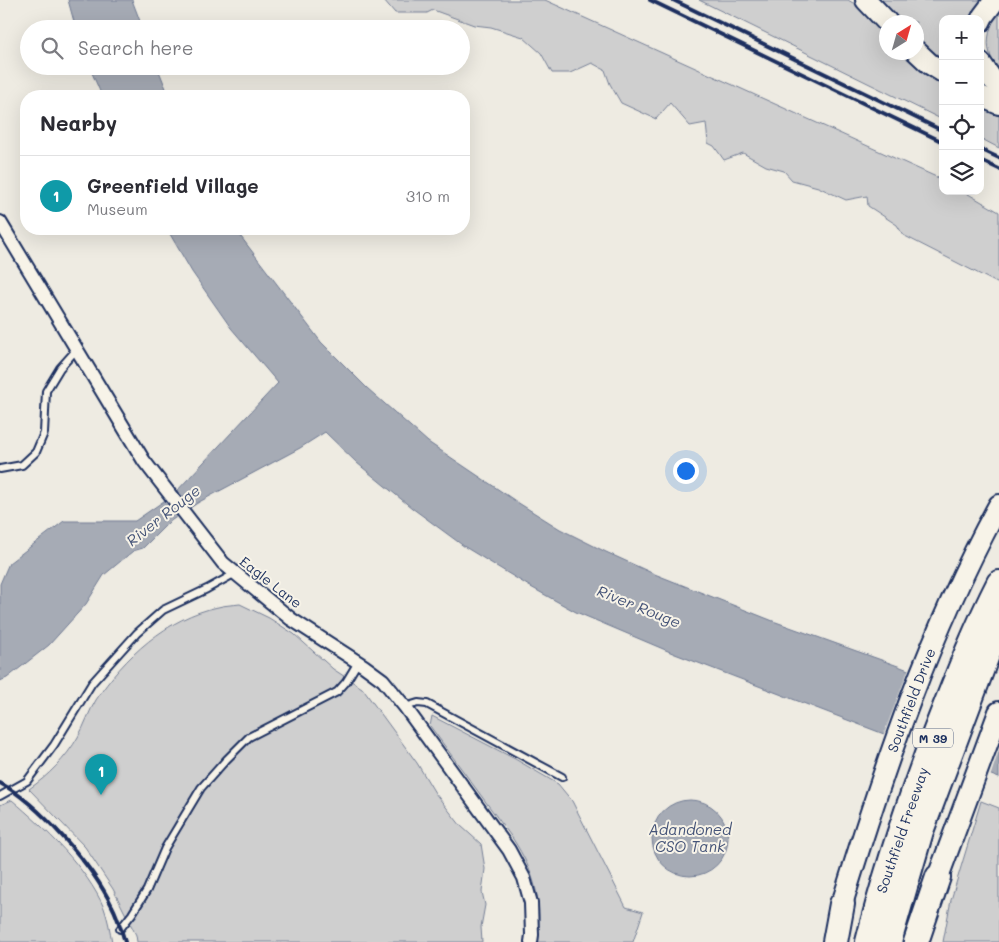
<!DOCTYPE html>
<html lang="en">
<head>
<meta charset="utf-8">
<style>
  :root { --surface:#fff; --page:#f7f7f7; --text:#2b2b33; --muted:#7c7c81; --line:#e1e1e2; --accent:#c8321e }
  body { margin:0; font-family:Mali,sans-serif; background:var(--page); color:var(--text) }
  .controls { position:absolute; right:15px; top:15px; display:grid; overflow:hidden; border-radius:10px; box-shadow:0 5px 20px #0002 }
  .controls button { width:45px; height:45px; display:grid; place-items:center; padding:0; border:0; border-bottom:1px solid var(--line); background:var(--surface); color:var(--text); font:25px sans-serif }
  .compass { position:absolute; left:879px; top:15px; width:45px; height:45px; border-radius:50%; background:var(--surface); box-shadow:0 5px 20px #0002; rotate:37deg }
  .you { position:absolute; left:685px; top:470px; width:18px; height:18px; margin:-12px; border:4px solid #fff; border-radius:50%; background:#1a73e8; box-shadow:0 0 0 8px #1a73e833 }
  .badge { display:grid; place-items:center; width:32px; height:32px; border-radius:50%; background:var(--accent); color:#fff; font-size:16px; font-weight:700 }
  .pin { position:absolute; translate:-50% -41px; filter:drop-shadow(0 1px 2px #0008) }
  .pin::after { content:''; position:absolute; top:26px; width:18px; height:15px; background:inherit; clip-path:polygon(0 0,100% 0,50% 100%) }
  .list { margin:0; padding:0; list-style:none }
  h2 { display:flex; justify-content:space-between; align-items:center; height:65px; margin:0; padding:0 20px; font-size:21px }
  h2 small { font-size:16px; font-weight:400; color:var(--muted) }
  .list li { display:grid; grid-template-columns:32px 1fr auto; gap:15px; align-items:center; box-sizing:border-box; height:80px; padding:0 20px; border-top:1px solid var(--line) }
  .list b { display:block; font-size:19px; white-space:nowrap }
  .list p { margin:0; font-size:16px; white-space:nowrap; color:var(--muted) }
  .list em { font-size:16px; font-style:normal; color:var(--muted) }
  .icon { flex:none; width:28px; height:28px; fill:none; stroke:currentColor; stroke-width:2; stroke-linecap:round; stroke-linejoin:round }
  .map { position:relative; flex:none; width:999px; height:942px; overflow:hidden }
  .search { position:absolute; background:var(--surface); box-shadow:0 5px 20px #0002; left:20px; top:20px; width:450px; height:55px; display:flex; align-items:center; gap:12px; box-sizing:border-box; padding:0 18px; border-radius:28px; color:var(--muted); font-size:19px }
  .panel { position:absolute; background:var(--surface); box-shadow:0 5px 20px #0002; left:20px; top:90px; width:450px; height:145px; border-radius:20px }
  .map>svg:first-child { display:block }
  .green { fill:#cfcfcf; stroke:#757f96 }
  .water { fill:#a6abb5; stroke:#6e7992 }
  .pier { fill:#eeebe2 }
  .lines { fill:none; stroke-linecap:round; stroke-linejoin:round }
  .service-casing { stroke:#1b2f5e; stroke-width:10 }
  .minor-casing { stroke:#1b2f5e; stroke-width:16 }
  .primary-casing { stroke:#1b2f5e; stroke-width:24 }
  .motorway-casing { stroke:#1b2f5e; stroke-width:28 }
  .service { stroke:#f7f3e8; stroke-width:6 }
  .minor { stroke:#f7f3e8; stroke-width:12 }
  .primary { stroke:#f7f3e8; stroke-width:20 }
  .motorway { stroke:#f7f3e8; stroke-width:24 }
  .rail { stroke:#1b2f5e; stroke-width:4 }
  .labels { text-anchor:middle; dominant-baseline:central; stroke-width:4; stroke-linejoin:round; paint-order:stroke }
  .shield { fill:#f7f3e8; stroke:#5d6a87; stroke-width:1 }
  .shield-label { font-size:12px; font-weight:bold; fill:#1b2f5e }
  .street-label { font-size:14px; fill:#1b2f5e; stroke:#f7f3e8 }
  .water-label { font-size:15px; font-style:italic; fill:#455478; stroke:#f7f3e8 }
</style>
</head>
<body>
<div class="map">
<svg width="999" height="942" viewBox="0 0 999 942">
  <rect width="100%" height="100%" fill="#eeebe2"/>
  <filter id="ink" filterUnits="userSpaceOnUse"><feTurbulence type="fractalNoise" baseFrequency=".02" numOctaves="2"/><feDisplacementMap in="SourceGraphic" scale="10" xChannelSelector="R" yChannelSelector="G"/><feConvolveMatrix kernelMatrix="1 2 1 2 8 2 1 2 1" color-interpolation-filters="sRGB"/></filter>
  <g filter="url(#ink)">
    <g class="green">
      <polygon points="384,0 545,0 943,180 943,191 963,191 999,212 999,284 903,235 897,225 868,206 867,196 846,200 818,187 792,180 784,171 766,166 743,153 724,160 714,146 708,143 706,123 690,126 670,103 656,119 621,103 610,84 605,70 592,63 570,73 552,73 541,53 523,37 491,27 474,25 433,10 427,13 395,13"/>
      <polygon points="699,0 848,0 853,3 860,3 886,32 886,52 906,53 943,85 943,120"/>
      <polygon points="880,0 987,0 975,19 943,19 943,63 917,39 916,22 901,22"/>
      <path d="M 997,13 L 999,14 L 999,69 C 996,64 991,59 990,54 C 985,40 991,25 997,13 Z"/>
      <polygon points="980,108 999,116 999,148 980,138"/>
      <path d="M 240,604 L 269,618 L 294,634 L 333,669 L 362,688 L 417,763 L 435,793 L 461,826 L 481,844 L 485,869 L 482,892 L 485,905 L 481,927 L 482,942 L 137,942 L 136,935 L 113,889 L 85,847 L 29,789 C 48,776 66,758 78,737 C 85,725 89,711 96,700 C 123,658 168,617 218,607 C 225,605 233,605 240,604 Z"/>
      <path d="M 432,716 L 515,759 L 558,784 L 572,801 L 626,907 L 643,912 L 633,942 L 537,942 C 543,902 535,873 513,839 L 430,726 Z"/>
      <path d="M 12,800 C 45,828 87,868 104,908 C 108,919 110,931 112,942 L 0,942 L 0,805 Z"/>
      <polygon points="981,801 999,808 999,942 943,942 951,900"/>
    </g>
    <g class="water">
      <polygon points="68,0 132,0 143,29 76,29"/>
      <polygon points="89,66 157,66 169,96 102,96"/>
      <polygon points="167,229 235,229 321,342 367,388 428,442 517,502 560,529 606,552 652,573 773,621 898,666 999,705 999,778 675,654 576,612 529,586 465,547 412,508 357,463 325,432 300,448 199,502 169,522 143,548 133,551 104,575 86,604 49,645 7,678 0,681 0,584 9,563 64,521 135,521 174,494 278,383 231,328 192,272"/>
      <circle cx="690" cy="838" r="38"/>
    </g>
    <polygon class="pier" points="909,668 999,702 999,750 990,777 883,736"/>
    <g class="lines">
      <g class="service-casing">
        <g id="service">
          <polyline points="0,469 22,465 36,452 44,433 46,391 60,368 77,349"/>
          <polyline points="405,707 418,703 427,704 562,777"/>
          <polyline points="0,796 27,781 54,745 92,683 137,633 163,610 207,589 234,574"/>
          <polyline points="120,929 132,914 147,890 165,848 201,788 226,760 249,737 337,692 346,682 358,662"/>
        </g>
      </g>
      <g class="minor-casing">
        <polyline id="minor" points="0,222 144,461 223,563 291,619 364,666 383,680 405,707 509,850 524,878 531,903 532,935 531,942"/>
      </g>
      <g class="primary-casing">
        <g id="primary">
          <polyline points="866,0 887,22"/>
          <polyline points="980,22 983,16 995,0"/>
          <polyline points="916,51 930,64 943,72"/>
          <polyline points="980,62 991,78 999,85"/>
          <polyline points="980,96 999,104"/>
          <polyline points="938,877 999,712"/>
          <path d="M 842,904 C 884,766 930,631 999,505"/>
        </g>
      </g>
      <g class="motorway-casing">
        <g id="motorway">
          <polyline points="835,942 842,904"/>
          <path d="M 868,942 C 886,870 909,802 935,733 C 955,682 974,632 999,583"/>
          <polyline points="889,942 921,831 999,623"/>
          <polyline points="916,942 938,877"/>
        </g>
      </g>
      <use href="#service" class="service"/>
      <use href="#minor" class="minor"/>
      <use href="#primary" class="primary"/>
      <use href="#motorway" class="motorway"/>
      <g class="rail">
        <polyline points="650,0 943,142"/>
        <polyline points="673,0 943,131"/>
        <polyline points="980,149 999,158"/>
        <polyline points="980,160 999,169"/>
        <path d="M 0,783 C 39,804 93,866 112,906 C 118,917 121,930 125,942"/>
      </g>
    </g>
  </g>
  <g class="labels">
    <rect class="shield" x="913" y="728.5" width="40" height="19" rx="4"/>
    <g class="shield-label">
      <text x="933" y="738">M 39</text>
    </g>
    <g class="street-label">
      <text transform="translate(271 582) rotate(38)">Eagle Lane</text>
      <text transform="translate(911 700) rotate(-69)">Southfield Drive</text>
      <text transform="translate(902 830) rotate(-71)">Southfield Freeway</text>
    </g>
    <g class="water-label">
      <text transform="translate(163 515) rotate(-38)">River Rouge</text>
      <text transform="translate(639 606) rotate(22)">River Rouge</text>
      <text x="690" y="829">Adandoned<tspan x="690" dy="17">CSO Tank</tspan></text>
    </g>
  </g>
</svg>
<div class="controls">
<button>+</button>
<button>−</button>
<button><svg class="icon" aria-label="locate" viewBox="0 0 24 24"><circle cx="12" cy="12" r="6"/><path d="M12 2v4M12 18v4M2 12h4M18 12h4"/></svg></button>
<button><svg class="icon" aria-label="layers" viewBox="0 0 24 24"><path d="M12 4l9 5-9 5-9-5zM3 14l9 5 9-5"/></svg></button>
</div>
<svg class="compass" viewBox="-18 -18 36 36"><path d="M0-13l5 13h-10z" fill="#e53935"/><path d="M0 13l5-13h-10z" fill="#7c7c81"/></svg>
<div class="you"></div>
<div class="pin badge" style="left:101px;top:795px;background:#0f9aa8">1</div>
<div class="search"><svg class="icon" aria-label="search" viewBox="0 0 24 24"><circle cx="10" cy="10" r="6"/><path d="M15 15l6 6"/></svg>Search here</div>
<section class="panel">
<h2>Nearby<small></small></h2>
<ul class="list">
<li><span class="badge" style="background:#0f9aa8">1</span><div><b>Greenfield Village</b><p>Museum</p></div><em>310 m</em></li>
</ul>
</section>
</div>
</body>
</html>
